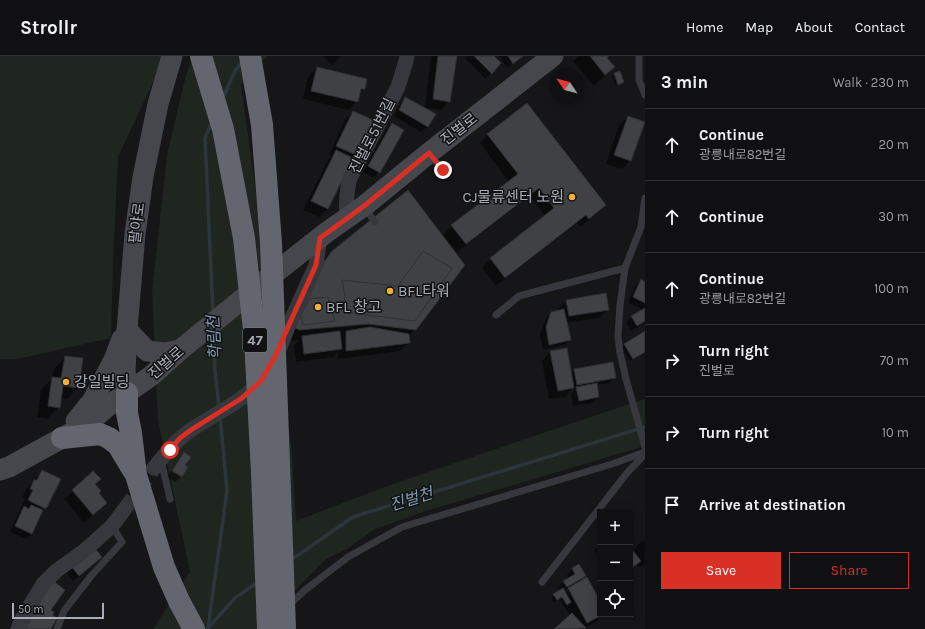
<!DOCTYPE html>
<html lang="en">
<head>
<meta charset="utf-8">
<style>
  :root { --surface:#101012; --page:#1e1e20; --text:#f1f3f6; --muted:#9c9d9f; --line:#303032; --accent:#d93025 }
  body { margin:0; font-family:Karla,"Noto Sans KR",sans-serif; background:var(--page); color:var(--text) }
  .controls { position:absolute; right:12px; bottom:12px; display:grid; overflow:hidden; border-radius:0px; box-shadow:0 2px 10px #0003 }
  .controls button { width:36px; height:36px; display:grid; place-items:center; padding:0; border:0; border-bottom:1px solid var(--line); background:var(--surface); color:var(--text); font:20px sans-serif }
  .compass { position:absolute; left:549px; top:12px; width:36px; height:36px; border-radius:50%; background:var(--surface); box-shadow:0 2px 10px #0003; rotate:305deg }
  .scale { position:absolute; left:12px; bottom:10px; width:92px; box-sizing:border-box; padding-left:4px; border:2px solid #a8adb8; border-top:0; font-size:11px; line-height:14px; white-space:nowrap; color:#a8adb8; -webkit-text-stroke:3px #111113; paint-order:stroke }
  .stop { position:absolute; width:12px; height:12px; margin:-9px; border:3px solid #d93025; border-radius:50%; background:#fff }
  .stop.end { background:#d93025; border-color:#fff; box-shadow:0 1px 4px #0008 }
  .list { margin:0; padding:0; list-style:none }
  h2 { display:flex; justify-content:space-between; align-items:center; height:52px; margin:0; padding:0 16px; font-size:17px }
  h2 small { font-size:13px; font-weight:400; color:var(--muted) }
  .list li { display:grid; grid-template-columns:26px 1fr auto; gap:12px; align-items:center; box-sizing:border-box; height:72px; padding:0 16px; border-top:1px solid var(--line) }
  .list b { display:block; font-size:15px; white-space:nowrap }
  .list p { margin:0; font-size:13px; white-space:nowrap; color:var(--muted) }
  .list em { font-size:13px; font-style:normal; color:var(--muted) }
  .actions { display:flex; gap:8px; padding:12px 16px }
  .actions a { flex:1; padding:9px 0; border:1px solid var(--accent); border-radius:0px; text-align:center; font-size:14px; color:var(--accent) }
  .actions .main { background:var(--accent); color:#fff }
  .icon { flex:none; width:22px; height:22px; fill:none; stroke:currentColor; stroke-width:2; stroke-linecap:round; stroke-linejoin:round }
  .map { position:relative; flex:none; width:645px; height:573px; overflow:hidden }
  header { display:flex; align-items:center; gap:24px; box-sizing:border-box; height:56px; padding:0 20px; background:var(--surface); border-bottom:1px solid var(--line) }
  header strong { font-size:19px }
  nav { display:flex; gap:22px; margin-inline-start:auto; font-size:14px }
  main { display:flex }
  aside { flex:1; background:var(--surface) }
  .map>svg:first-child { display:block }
  .green { fill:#1e261f }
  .shadow { fill:#0007; fill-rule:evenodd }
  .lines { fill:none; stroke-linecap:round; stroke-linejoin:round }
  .stream { stroke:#2c353c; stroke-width:3.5 }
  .building { fill:#404145; stroke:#303034 }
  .street-tunnel { stroke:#333438; stroke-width:15; stroke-dasharray:15 8; stroke-linecap:butt }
  .lane { stroke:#37383d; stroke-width:7 }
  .street { stroke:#37383d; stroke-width:15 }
  .secondary { stroke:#45474d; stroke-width:21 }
  .highway { stroke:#63666e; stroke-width:22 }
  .highway-bridge { stroke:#63666e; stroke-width:22 }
  .route { stroke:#d93025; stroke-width:5 }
  .poi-dot { fill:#f2b134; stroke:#111113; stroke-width:1.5 }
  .labels { text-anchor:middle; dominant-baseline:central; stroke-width:3; stroke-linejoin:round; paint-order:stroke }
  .shield { fill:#111113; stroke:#7b7e86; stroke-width:1 }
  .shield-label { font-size:14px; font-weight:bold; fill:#a8adb8 }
  .street-label { font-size:15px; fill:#a8adb8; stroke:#111113 }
  .poi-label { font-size:15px; fill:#a8adb8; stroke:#111113; text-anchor:start }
  .water-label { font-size:16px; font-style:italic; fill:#7f9bb3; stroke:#111113 }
</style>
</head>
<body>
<header>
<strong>Strollr</strong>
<nav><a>Home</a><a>Map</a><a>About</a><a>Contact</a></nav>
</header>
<main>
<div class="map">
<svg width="645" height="573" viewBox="0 0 645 573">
  <rect width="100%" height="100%" fill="#161618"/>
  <g class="green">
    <polygon points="0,0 162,0 160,11 118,101 113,204 111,282 17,303 0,303"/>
    <polygon points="193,0 267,0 241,29 292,397 296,465 390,429 611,354 645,343 645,390 426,455 375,473 347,493 326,503 257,573 153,573 190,516 158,364 152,236 167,99 186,19"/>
  </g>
  <g class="shadow">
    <polygon points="323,0 341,0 332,9"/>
    <polygon points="431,0 456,0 449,45 441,54 425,52"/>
    <polygon points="466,0 493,0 491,17 486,23 465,2"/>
    <polygon points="499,0 522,0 507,12"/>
    <polygon points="579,0 610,0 607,3 614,11 594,30 573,5"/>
    <polygon points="317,12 364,33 359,37 357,45 349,54 303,43 308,21"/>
    <polygon points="615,18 623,26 620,29 616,30 612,20"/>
    <polygon points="405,42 435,58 427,71 421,76 394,60 400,48"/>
    <polygon points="353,56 356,99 351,103 328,153 319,161 303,154 328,104 331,100 329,99 345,64"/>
    <polygon points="628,61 631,104 622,113 606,108 619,69"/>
    <polygon points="392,68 379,116 373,122 363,116 386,74"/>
    <polygon points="488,79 605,149 597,158 580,171 577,167 496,230 482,212 490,203 545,160 530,140 457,196 452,190 451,191 415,273 409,280 409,287 400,295 338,303 338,296 333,301 296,306 294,290 299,284 287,285 321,208 333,196 442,180 452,170 509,126 480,87"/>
    <polygon points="641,225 645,227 645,267 631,275 626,266 632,261 644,254 628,247 635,230"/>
    <polygon points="567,245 608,254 599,262 566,267 570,284 564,289 543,294 540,278 546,262 552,257 558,255 558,253"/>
    <polygon points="645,277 645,296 630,305 622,291 625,289"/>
    <polygon points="550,296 570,318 574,314 615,321 609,327 596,329 598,341 592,347 573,350 571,338 576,333 571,334 565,341 549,343 542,305"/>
    <polygon points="65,301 78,331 67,343 60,342 59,351 47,363 37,361 41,334 52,323 54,313"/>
    <polygon points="184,397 184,410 187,412 181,421 175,426 167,421 179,403"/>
    <polygon points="42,416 45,453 41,457 32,478 26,483 10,476 18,457 22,454 20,453 25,443 22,442 26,433"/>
    <polygon points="93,416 97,455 84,467 64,443"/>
    <polygon points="645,484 645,509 639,511 637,507 630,514 630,493 632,495 640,487"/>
    <polygon points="600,488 600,502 594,494"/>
    <polygon points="95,506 73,525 66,516 72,511"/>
    <path d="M 579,509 L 585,520 L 578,527 L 600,547 L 600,558 L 603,558 L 597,565 L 584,572 L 584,573 L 555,573 L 570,560 L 559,542 L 554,546 L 551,541 L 560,535 L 558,531 L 564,525 L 569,522 L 567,519 L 572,513 ZM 570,530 L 571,531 L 565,537 L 563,534 Z"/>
  </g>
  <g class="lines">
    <g class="stream">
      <polyline points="223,42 235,15 242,6"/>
      <polyline points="212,66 205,82 213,258"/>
      <polyline points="214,276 215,314 219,352"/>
      <polyline points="291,504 353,461 645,371"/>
      <polyline points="208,572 235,542 258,526"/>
      <polyline points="207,573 208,572 227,435 220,360"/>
    </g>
  </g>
  <g class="building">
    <polygon points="438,0 457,0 450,46 433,43"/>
    <polygon points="474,0 494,0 501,7 492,18"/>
    <polygon points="508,0 523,0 513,8"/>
    <polygon points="590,0 609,0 607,2 615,11 605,19"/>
    <polygon points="317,11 367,23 365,33 361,33 358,46 311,35"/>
    <polygon points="620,15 624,26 618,29 614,17"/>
    <polygon points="405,41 436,58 428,71 399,54"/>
    <polygon points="527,47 606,149 589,163 586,159 505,222 490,202 554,152 539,132 466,188 451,169 518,118 487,78"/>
    <polygon points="353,55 373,64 356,99 336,90"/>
    <polygon points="628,60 645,66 631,105 614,99"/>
    <polygon points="392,67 404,74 380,117 368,110"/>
    <polygon points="336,94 353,102 328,153 311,145"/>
    <polygon points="408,134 465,209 416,274 368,268 299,274 294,271 322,209 332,195"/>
    <polygon points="423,195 452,212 415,265 343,256 345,240 342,224 398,230"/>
    <polygon points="641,223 645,226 645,247 633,241"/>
    <polygon points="606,237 609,254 569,260 566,244"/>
    <polygon points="328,241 335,265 303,269 301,258 310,243"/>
    <polygon points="645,252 645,265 637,270 631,260"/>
    <polygon points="564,253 571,284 549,289 546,271 551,256"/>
    <polygon points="370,271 409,278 410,287 346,295 346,275"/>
    <polygon points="340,275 342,293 304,298 302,280"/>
    <polygon points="645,275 645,296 633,303 624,288"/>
    <polygon points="567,292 574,332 558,335 550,295"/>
    <polygon points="65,300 83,302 79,332 63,330 60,352 48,350 52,321 61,322"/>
    <polygon points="613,306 616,322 577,329 574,313"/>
    <polygon points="597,327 599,341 579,345 576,331"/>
    <polygon points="184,396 191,401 185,409 188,411 182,421 172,415"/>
    <polygon points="42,414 61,423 46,453 28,444 33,434 30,433 34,424 37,424"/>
    <polygon points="93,415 101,423 95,428 101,435 99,437 107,447 93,459 72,434"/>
    <polygon points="31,449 43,454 32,478 15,470 24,450 29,453"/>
    <polygon points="94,491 102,501 79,520 71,510"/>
    <polygon points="630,491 641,505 630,513"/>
    <polygon points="579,508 586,520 567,531 563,525 575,518 572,512"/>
    <polygon points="587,521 600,545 600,558 604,558 587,567 568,532"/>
    <polygon points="52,524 65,534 51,554 54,556 53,559 57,562 51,573 25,573"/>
    <polygon points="563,532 571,546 567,549 562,541 557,544 553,538"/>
    <polygon points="572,557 586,572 554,573"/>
  </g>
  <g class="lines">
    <polyline class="street-tunnel" points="124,454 154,412"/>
    <g class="lane">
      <polyline points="639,0 639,24 645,39"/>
      <polyline points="430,99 443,114"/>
      <polyline points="645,142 641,171 625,212 620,249 618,280 620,297 626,323 645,391"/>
      <polyline points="365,152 375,166"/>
      <polyline points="496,259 519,240 625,212"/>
      <polyline points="161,404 170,443"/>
      <polyline points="542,526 627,417 645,398"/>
      <polyline points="288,550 305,534 348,501 402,471 612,408 645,396"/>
      <polyline points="57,573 64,555 91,520 122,486 112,470"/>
    </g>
    <g class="street">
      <polyline points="346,162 347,139 349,124 398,31 406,5 407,0"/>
      <polyline points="278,296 288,271 316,209 320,182"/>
      <path d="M 154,412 C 165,398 176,384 191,374 C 214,358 243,346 262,324"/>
      <polyline points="18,573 22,563 43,528 56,515 84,495 112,470 124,454"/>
    </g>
    <g class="secondary">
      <polyline points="127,274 147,295 165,297 180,294"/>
      <polyline points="127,337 125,315 127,274 135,178 143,121 158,48 172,0"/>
      <polyline points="76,365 93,344 114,304 122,283"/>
      <polyline points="0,414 9,411 73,376 94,362 108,350 151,320 180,294 252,235 327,176 364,150 429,97 553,0"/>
    </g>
    <g class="highway">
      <polyline points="127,337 127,357 131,377 136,419 164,511 179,545 194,573"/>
      <polyline points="62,382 100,378 109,382 118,389 133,414"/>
    </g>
    <g class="highway-bridge">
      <polyline points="201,0 223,73 244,182 255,283 262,417 268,573"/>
      <polyline points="250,0 262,69 271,187 285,573"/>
    </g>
  </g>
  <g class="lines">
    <polyline class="route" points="170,394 180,382 191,374 242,342 261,325 276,299 288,271 316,209 320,182 364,150 429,97 443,114"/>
  </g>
  <g class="poi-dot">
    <circle cx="572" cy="141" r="4"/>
    <circle cx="390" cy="235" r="4"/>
    <circle cx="318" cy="251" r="4"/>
    <circle cx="66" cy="326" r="4"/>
  </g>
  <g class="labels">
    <rect class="shield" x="243" y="272" width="24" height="24" rx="3"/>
    <g class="shield-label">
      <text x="255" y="284">47</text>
    </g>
    <g class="street-label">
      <text transform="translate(459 73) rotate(-38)">진벌로</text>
      <text transform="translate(372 80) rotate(-63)">진벌로51번길</text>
      <text transform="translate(137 167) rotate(-83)">팔야로</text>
      <text transform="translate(166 307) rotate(-41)">진벌로</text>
    </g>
    <g class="poi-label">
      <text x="564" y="141" text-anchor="end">CJ물류센터 노원</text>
      <text x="398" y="235">BFL타워</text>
      <text x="326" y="251">BFL 창고</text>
      <text x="74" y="326">강일빌딩</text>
    </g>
    <g class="water-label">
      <text transform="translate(214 282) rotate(-93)">학림천</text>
      <text transform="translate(411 443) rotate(-17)">진벌천</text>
    </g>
  </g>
</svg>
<div class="controls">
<button>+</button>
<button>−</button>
<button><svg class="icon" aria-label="locate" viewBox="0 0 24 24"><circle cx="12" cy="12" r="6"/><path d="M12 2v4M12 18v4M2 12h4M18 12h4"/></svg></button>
</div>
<svg class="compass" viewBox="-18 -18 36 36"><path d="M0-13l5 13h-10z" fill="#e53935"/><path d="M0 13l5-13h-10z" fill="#9c9d9f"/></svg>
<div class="scale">50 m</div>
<div class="stop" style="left:170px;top:394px"></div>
<div class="stop end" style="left:443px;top:114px"></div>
</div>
<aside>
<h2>3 min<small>Walk · 230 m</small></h2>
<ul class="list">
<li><svg class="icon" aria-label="ahead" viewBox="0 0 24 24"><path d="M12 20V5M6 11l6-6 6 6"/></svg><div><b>Continue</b><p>광릉내로82번길</p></div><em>20 m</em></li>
<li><svg class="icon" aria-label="ahead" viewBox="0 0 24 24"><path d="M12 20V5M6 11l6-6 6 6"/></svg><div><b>Continue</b></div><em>30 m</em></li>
<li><svg class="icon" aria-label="ahead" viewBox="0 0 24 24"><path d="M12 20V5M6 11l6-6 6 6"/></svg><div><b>Continue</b><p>광릉내로82번길</p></div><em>100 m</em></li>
<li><svg class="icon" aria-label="right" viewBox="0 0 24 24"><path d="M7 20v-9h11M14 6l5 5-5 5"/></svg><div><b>Turn right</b><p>진벌로</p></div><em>70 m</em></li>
<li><svg class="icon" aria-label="right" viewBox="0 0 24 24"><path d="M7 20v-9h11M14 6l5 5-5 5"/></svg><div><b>Turn right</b></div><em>10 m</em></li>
<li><svg class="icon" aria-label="arrive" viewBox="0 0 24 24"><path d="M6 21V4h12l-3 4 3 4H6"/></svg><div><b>Arrive at destination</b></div></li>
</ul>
<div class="actions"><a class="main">Save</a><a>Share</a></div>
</aside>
</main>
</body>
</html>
